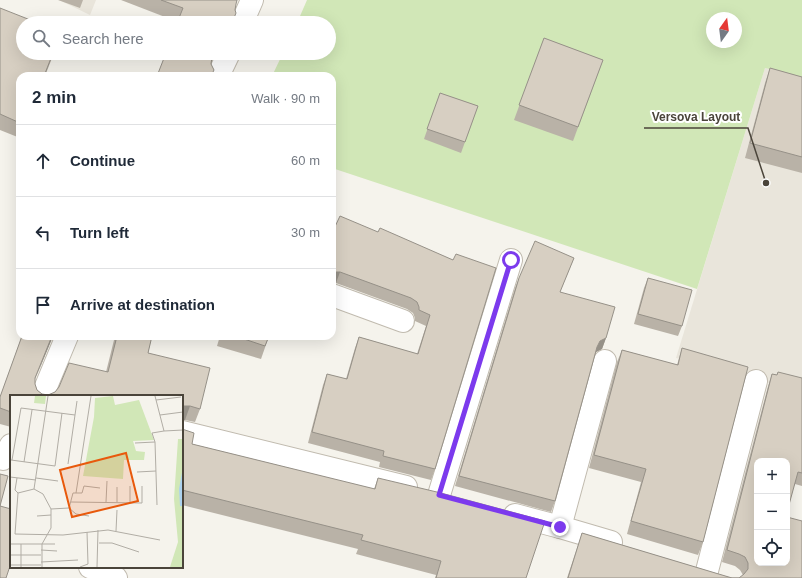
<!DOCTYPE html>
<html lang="en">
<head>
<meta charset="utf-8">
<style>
  :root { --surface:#fff; --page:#f6f6f7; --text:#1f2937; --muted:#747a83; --line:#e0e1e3 }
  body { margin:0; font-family:Arial,sans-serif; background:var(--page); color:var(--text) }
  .controls { position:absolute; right:12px; bottom:12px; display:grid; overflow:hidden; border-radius:8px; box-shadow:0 4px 16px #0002 }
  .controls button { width:36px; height:36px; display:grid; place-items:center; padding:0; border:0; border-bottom:1px solid var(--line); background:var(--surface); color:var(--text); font:20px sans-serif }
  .compass { position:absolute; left:706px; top:12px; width:36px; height:36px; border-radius:50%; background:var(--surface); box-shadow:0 4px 16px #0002; rotate:14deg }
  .stop { position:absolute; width:12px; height:12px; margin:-9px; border:3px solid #7c3aed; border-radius:50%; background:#fff }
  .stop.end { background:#7c3aed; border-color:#fff; box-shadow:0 1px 4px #0008 }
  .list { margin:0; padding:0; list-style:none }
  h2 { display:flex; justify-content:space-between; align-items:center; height:52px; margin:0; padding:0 16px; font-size:17px }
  h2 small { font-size:13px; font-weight:400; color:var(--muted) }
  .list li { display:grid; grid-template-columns:26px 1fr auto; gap:12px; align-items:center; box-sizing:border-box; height:72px; padding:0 16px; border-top:1px solid var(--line) }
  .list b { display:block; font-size:15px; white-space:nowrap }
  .list em { font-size:13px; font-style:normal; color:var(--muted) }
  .icon { flex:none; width:22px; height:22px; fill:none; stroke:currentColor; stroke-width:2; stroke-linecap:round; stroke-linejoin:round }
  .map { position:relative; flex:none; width:802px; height:578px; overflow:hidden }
  .search { position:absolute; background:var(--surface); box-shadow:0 4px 16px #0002; left:16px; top:16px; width:320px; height:44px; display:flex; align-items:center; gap:10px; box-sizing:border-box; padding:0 14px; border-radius:22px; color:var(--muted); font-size:15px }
  .panel { position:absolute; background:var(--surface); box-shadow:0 4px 16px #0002; left:16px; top:72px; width:320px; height:268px; border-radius:12px }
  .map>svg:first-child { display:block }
  .residential { fill:#e9e5db }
  .green { fill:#d1e7b7; fill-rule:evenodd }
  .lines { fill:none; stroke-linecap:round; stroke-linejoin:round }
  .minor-casing { stroke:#c1bbaf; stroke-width:24 }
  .minor { stroke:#fff; stroke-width:22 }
  .wall { fill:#b9b2a7 }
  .shaded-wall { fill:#969188 }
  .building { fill:#d7cfc2; stroke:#969188 }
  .route { stroke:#7c3aed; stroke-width:5 }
  .inset-road { fill:none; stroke:#b1ada5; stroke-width:1 }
  .view { fill:#e8590c; fill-opacity:0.15; stroke:#e8590c; stroke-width:2 }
  .inset-edge { fill:none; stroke:#4a443a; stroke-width:2 }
  .leader { fill:none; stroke:#4a443a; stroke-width:1.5 }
  .callout-dot { fill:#4a443a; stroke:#fff; stroke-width:1.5 }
  .callout-label { font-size:12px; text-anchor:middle; font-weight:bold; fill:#4a443a; stroke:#fff; stroke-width:4; stroke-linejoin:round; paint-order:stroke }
</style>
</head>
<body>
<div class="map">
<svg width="802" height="578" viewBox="0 0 802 578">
  <rect width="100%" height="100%" fill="#f5f3ec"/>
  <g class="residential">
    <polygon points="59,0 96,0 90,15"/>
    <polygon points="765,68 802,77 802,392 676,358"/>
  </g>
  <path class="green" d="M 307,0 L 802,0 L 802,77 L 765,68 L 697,289 L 332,168 L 332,76 L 272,76 L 283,53 L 329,53 L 329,23 L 297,23 ZM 712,18 L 736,18 L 736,42 L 712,42 Z"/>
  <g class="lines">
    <g class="minor-casing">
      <g id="minor">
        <polyline points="242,23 252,0"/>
        <polyline points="218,76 229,53"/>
        <polyline points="332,295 403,321"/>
        <polyline points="42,396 67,336"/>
        <polyline points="182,432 406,487"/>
        <polyline points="0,458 3,459 11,445"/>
        <polyline points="439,495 511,260"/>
        <polyline points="515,515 560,527 611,542"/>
        <polyline points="560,527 605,361"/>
        <polyline points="90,567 116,578"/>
        <polyline points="707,571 756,381"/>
      </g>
    </g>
    <use href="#minor" class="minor"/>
  </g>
  <g class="wall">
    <polygon points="58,0 83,0 80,8"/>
    <polygon points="121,0 238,0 178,22"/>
    <polygon points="0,8 54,53 45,76 20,76 20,138 0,130"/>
    <polygon points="544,38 603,60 573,141 514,120"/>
    <polygon points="770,68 802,77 802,173 745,158 765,83"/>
    <polygon points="440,93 478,106 461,153 424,139"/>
    <polygon points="378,232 453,260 435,469 431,480 379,467 380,462 308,443 323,385 327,374 346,379 355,348 359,337 417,354 426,326 415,321 415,318 413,313 407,309 336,283 332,283 332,233"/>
    <polygon points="574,258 560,292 606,338 602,349 596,352 595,355 555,501 551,512 455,486 515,288 519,278"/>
    <polygon points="648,278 682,326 678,336 634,324 644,288"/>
    <polygon points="22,336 53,336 39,370 35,379 35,384 37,390 42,394 48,395 106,372 115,336 152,336 148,353 200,409 195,422 185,420 182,420 182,396 11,396 11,427 0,424 0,397"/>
    <polygon points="220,336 269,336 261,359 217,346"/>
    <polygon points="682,348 703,542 698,555 627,534 641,482 589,468 617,362 622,350 677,365"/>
    <polygon points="772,374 777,375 802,378 802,486 795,484 757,563 802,578 567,578 582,533 732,578 739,578 743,575 740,570 735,566 722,562 768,386"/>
    <polygon points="182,429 192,444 374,489 378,478 526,578 435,578 436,575 356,554 358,549 182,505"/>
  </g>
  <g class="shaded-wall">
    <polygon points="214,53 215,53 207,71 212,57"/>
    <polygon points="333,272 340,272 336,283 332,283 332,274"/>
    <polygon points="52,336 53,336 39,370 44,356"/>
    <polygon points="606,338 602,349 596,352 593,358 597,347 600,341"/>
    <polygon points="184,406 190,406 185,420 182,420 182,407"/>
  </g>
  <g class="building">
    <polygon points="161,0 237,0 236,4 235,10 236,13 232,23 177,23 183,8"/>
    <polygon points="0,8 38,23 23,23 23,53 53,53 44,76 20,76 20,123 0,114"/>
    <polygon points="544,38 603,60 578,127 519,105"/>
    <polygon points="166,53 214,53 212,57 211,64 214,70 211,76 157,76"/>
    <polygon points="770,68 802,77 802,157 750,143"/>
    <polygon points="440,93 478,106 465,142 427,129"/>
    <polygon points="340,216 378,232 380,228 453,260 456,254 496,268 435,469 383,456 384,451 312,432 327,374 347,379 359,337 418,354 430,315 419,310 419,307 417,302 411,298 340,272 332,272 332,233"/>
    <polygon points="535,241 574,258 560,292 615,307 606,338 600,341 597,347 555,501 459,476 519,278"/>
    <polygon points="648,278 692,290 682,326 638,314"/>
    <polygon points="22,336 52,336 35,378 35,384 37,390 42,394 48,395 55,392 59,387 69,363 108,372 117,336 152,336 148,353 210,368 200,409 190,406 184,406 182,407 182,396 11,396 11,412 0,408 0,397"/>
    <polygon points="235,336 269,336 265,346"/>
    <polygon points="682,348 748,367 703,542 631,521 646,469 594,455 622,350 678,365"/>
    <polygon points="778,372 802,378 802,473 798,472 787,512 787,461 757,461 757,563 787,563 787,517 802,521 802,578 568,578 582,533 732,578 739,578 744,574 748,569 748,563 745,557 739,554 727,550 772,374 777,375"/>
    <polygon points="182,429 194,433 192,444 375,489 378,478 441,493 545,521 526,578 436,578 441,561 361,540 363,535 182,490"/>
    <polygon points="0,474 8,476 0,506 11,509 11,563 6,578 0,578"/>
  </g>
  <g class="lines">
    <polyline class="route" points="511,260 439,495 560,527"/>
  </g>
  <g transform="translate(10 395)">
    <rect width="173" height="173" fill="#f5f3ec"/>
    <path d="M 25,1 L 36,1 L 35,9 L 24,8 ZM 103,1 L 105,10 L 129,5 L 144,45 L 123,46 L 126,56 L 135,57 L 134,65 L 114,65 L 113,84 L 73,81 L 84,22 L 85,3 ZM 168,44 L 173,44 L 173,172 L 160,172 L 168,147 L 164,104 Z" fill="#d1e7b7"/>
    <path d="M 173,72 L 173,111 L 170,111 L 169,94 Z" fill="#acd2ee"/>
    <path class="inset-road" d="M 145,1 L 154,36 L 142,38 L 145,47 L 147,110M 146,5 L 171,2M 150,20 L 173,17M 154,36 L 173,35M 125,48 L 145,47M 1,65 L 45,71 L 52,18M 2,65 L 11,13 L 65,20M 14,67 L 22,15M 58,69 L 67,6M 127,77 L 146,76M 0,82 L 26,85M 7,83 L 5,95 L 8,98 L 5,139 L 53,140 L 98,135 L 150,145M 26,83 L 48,86M 8,98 L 24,94M 66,98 L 72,98 L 74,91 L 90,93M 61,107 L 132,108 L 132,91M 96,107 L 97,86M 107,107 L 107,92M 120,107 L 120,91M 59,113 L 66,119 L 79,121M 41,114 L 59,113 L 63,98 L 66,98 L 81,1M 27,121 L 41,120M 106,136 L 107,115M 89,148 L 102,148 L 129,157M 0,149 L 45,149M 11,149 L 11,170 L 31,170M 31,155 L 47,156M 0,160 L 31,160M 31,167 L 68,165M 0,170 L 11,170 L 11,172M 32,172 L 32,149 L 41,133 L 41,114 L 33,99 L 24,94 L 38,1M 70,172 L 78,169 L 77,137M 87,172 L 88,135"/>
    <path class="view" d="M 116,58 L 128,106 L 62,122 L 50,75 Z"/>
    <rect width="173" height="173" class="inset-edge"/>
  </g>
  <path class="leader" d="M766 183L748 128H644"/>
  <circle class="callout-dot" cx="766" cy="183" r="4"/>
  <g class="callout-label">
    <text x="696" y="121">Versova Layout</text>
  </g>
</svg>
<div class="controls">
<button>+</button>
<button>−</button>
<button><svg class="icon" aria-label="locate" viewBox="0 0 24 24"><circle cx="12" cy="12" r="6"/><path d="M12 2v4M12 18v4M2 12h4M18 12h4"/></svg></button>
</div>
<svg class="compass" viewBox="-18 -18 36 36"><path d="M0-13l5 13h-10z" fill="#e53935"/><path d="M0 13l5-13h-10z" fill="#747a83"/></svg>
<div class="stop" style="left:511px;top:260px"></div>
<div class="stop end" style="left:560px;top:527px"></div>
<div class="search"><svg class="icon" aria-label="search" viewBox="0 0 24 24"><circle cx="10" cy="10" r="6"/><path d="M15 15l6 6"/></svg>Search here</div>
<section class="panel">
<h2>2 min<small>Walk · 90 m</small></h2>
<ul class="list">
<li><svg class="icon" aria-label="ahead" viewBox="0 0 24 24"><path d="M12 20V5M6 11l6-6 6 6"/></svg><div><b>Continue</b></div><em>60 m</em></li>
<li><svg class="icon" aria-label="left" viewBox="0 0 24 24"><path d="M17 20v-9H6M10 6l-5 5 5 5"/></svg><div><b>Turn left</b></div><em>30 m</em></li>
<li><svg class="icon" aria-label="arrive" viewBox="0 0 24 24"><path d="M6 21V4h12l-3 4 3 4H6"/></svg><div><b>Arrive at destination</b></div></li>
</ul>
</section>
</div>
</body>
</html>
